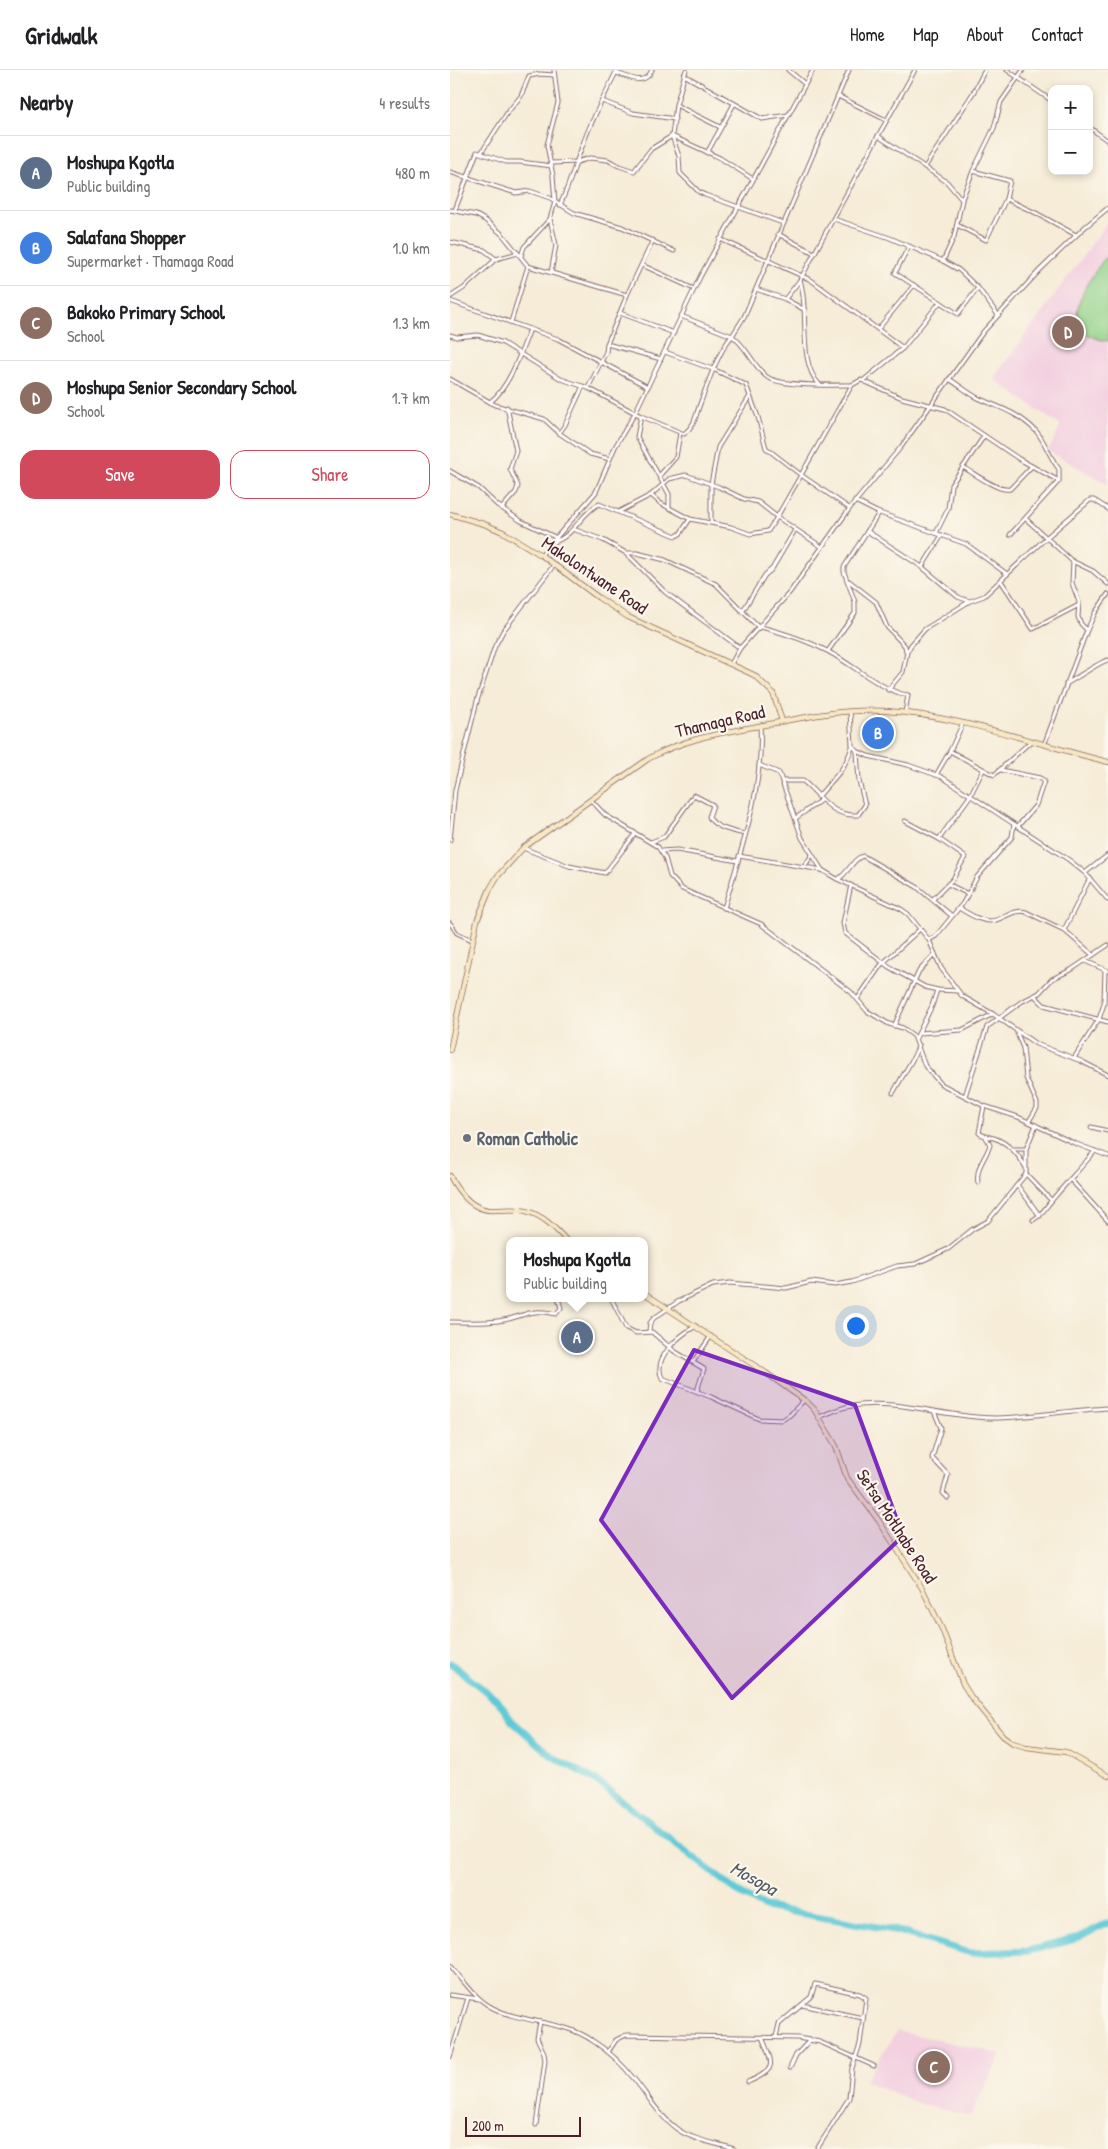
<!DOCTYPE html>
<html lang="en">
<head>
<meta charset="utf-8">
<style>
  :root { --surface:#fff; --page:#f6f6f6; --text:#202124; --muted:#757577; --line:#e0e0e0; --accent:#d1495b }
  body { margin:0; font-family:"Patrick Hand",sans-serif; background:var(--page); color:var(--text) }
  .controls { position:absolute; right:15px; top:15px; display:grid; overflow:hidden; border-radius:10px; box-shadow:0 2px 8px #0003 }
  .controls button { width:45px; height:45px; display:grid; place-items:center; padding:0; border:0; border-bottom:1px solid var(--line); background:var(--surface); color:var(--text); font:25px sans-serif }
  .scale { position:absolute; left:15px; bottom:12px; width:116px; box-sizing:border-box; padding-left:5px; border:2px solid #4a1f2b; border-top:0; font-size:14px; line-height:18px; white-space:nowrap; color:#4a1f2b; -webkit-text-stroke:4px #fbf7ec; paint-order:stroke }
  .you { position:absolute; left:405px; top:1255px; width:18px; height:18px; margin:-12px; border:4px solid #fff; border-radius:50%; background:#1a73e8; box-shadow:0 0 0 8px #1a73e833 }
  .badge { display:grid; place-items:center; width:32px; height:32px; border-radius:50%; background:var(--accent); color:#fff; font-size:16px; font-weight:700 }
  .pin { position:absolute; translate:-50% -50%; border:2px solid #fff; box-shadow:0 1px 5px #0006 }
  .popup { position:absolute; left:56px; top:1167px; width:142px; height:65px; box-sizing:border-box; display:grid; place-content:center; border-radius:10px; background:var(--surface); filter:drop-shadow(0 1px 4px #0005); font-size:16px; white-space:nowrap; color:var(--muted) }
  .popup b { font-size:19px; color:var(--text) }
  .popup::after { content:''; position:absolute; left:50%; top:100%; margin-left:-10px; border:10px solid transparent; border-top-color:var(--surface) }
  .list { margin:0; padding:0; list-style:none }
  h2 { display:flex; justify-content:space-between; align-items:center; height:65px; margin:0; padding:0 20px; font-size:21px }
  h2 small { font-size:16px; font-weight:400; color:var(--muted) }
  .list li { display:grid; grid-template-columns:32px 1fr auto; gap:15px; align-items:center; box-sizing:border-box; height:75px; padding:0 20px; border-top:1px solid var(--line) }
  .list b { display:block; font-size:19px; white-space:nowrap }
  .list p { margin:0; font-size:16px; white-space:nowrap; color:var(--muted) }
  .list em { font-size:16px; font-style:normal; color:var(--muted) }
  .actions { display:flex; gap:10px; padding:15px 20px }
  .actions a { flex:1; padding:11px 0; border:1px solid var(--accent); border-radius:15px; text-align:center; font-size:18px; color:var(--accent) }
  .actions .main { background:var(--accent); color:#fff }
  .map { position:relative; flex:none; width:658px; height:2079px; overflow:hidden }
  header { display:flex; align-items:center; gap:30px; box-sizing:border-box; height:70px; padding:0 25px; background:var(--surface); border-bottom:1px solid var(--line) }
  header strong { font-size:24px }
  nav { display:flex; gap:28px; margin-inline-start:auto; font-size:18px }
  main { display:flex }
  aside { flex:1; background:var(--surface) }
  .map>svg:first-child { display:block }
  .built { fill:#f3cfe0 }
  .pitch { fill:#92d288; stroke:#6e785a }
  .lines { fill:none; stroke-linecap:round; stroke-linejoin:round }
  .river { stroke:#5ec9d7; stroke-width:7 }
  .street-casing { stroke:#866767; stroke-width:5 }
  .secondary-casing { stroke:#866767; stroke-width:6 }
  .street { stroke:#fff; stroke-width:3 }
  .secondary { stroke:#f8e8c3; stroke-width:4.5 }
  .marked { fill:#7b2cbf; fill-opacity:0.2; stroke:#7b2cbf; stroke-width:4; stroke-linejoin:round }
  .worship-dot { fill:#6b7280; stroke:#fbf7ec; stroke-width:2 }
  .labels { text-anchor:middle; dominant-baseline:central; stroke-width:4.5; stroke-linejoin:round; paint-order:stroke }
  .street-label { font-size:18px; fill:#4a1f2b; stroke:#fbf7ec }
  .worship-label { font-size:18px; font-weight:bold; fill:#5b616d; stroke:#fbf7ec; text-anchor:start }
  .water-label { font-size:19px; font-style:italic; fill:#515a67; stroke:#fbf7ec }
</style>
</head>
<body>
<header>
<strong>Gridwalk</strong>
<nav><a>Home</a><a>Map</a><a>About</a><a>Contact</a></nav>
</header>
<main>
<aside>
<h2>Nearby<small>4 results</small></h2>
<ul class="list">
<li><span class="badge" style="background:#5c6f8a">A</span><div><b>Moshupa Kgotla</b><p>Public building</p></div><em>480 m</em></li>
<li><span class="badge" style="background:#3f7fe0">B</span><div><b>Salafana Shopper</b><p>Supermarket · Thamaga Road</p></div><em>1.0 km</em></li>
<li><span class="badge" style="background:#8d6e63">C</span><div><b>Bakoko Primary School</b><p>School</p></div><em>1.3 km</em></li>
<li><span class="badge" style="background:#8d6e63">D</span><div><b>Moshupa Senior Secondary School</b><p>School</p></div><em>1.7 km</em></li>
</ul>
<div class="actions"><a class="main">Save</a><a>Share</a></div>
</aside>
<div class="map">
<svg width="658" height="2079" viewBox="0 0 658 2079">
  <rect width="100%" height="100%" fill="#fbf7ec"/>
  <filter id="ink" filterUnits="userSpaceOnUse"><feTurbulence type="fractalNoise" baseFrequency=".02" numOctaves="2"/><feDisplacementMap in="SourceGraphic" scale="10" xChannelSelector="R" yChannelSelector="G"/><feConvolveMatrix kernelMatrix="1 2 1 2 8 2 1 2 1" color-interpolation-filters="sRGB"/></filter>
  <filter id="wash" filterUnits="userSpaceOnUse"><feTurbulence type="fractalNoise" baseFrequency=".0096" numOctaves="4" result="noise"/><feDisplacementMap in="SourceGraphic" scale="20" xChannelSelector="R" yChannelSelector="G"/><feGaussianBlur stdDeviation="1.12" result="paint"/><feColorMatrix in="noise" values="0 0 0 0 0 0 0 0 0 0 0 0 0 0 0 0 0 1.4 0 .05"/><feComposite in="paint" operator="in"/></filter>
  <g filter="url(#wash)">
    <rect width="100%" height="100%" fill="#f6ecd7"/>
    <g class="built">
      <polygon points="658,152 658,414 598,381 611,356 543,309"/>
      <polygon points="447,1961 551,1984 521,2046 473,2035 415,2011"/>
    </g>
    <path class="pitch" d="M 658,184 L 658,271 L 657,271 C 600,262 639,209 658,184 Z"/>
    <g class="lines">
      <polyline class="river" points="0,1593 48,1631 62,1651 103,1687 144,1709 286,1821 315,1837 444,1860 521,1883 578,1881 625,1869 658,1853"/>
    </g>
  </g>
  <g filter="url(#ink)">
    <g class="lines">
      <g class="street-casing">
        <g id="street">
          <polyline points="236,0 226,35 222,66 229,86 230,103 249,122 255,125 333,153"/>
          <polyline points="338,0 355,14"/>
          <polyline points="557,0 602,31"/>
          <path d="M 166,3 C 180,7 194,17 202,0"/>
          <polyline points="234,5 312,49 338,45"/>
          <polyline points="388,26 436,50"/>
          <polyline points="152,31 183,43 225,49"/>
          <polyline points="226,35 270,57"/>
          <polyline points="639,57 658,71"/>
          <polyline points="428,66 465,0"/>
          <polyline points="31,83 57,43 71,26 79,6 90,4 104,5"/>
          <polyline points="257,83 284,34"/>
          <polyline points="101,93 127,92 140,88 158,90 169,96 184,101 201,79 222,66 270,88 303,109"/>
          <polyline points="475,97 523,23 535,0"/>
          <polyline points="523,101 560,111 556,129"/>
          <polyline points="0,102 66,123 80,121 100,128 124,143 172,157 224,181"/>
          <polyline points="512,129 523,101 544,58 551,32 573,0"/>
          <path d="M 110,135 C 119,116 124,97 132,77 C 141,50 155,25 167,0"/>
          <polyline points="0,140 26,145 35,150 52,164 78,196 177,225"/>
          <polyline points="5,140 27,82 56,92 70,92 102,96"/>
          <polyline points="100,149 106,175 101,203"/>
          <polyline points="384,149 440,168 493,191"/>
          <polyline points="507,155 536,170 556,129 586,143 626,165"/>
          <polyline points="328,164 364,183"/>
          <polyline points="270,169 361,210 453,278 490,232 508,244 528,218 548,245"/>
          <polyline points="0,172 34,180 46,189"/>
          <polyline points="459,176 445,203 490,232"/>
          <polyline points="71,186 74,177 100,149 105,132 103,106 97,75 108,33 104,0"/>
          <polyline points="192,195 244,219"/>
          <path d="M 350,210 C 360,241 347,291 369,314"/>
          <polyline points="306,219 335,229 355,240"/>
          <polyline points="0,227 14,218 46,189 68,183"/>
          <polyline points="335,229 350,210 428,66 497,112 512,130 504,167 493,191 509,200 528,218"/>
          <polyline points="0,231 108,269 198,317"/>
          <polyline points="170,243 224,263"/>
          <polyline points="231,246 282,266 294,247 399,0"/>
          <polyline points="61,252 78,196"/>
          <polyline points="428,259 464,215"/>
          <path d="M 0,265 L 7,267 L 28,265 L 53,273 L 111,309 L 138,318 L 191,346 L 234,364 C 246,354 245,347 250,334 C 258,313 268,282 282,266 C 296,275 304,297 317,307 C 331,317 384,315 402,315"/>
          <polyline points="157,274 211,289"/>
          <polyline points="0,309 45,335 94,349 109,363 140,384 160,389"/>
          <path d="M 499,309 C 509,315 518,323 528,328 C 550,338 567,342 585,360 C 595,370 599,387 609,399 L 609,411 L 560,465"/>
          <polyline points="414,310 453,278"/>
          <polyline points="138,318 156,282 157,274 177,225 203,170"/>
          <path d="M 40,332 C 59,318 72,280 80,259"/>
          <polyline points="191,346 187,367 219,424 219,438"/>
          <polyline points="109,363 115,355 133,316"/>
          <path d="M 513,397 C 523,403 549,422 560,419 L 582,396"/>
          <polyline points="0,401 29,418 47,435 71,451 107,468"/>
          <polyline points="209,406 226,387 230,363"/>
          <polyline points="201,425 219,409 236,405 269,417 294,429 308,432 327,447 351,405 316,378 308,347 296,315 265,300 215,282"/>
          <polyline points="405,431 427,442 516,474 557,504"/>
          <polyline points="52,438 66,422 68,416 60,399 66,381 57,337"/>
          <polyline points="399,438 351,405 402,315 411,310 452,328 495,339 569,389 609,411"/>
          <polyline points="170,441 201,425 210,433 240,449 281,457 300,464 318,461 327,447 372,477"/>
          <polyline points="576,449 622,491 643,501 658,514"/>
          <polyline points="261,452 261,414 268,377 300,326"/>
          <polyline points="123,459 153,470 176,483 215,522 290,578"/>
          <polyline points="417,461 472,497 508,527 519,531"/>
          <polyline points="486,463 498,439 501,415 534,366"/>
          <path d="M 104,472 C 124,466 131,443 149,434 L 226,466 L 230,464 L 240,449"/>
          <polyline points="177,483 187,483 215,490 266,514 309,558"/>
          <polyline points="91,485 146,422 165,377 185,343 250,207 363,0"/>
          <polyline points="623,491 622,513 629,532 628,547 631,554 637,560"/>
          <polyline points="472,497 492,465"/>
          <polyline points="399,511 426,532 437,557 455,576 456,581"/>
          <polyline points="551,511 583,559 629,535"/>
          <polyline points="292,542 315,505 322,499 345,460"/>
          <path d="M 311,557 C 334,563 356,570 377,581 C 399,592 435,623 458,625 L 455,643"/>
          <polyline points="378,581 405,543 405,532 394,502 394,497 429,443"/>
          <polyline points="281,594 290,578 340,522 400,438 451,377 533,262 590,200 635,157 658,138"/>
          <path d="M 616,614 C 625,609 653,590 658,590"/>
          <polyline points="438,620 453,602 457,582 461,575 475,559 520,531 534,526 597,467 640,430 644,430 658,439"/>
          <polyline points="400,642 402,675 407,681 418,686 458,695 492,707 619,790 635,803 658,830"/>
          <polyline points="594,675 637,560 645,543 658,524"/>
          <polyline points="500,681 544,705 580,672"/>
          <polyline points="309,695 329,703 352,768 372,800"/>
          <polyline points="551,700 590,708 594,711 586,735 568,756"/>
          <polyline points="486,705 500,681 513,653"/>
          <path d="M 332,711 L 353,711 C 371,725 380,747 408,745 L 415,735 L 409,711 L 407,682"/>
          <path d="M 368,727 C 384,707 394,702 402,677"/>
          <polyline points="141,730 155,745 208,777 215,788 220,806 232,819 311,854 401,922 417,941 439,954 453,958 464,966 475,996 491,1014 534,1036 568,1047 624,1073 658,1086"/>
          <polyline points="346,748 371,730"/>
          <polyline points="455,751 489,769 515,787 503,809 483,829"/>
          <polyline points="489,769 520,726 533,700"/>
          <polyline points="0,770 5,720 27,631 45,576 53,561 104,495"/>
          <path d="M 201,772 L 214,767 L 244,725 L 263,735 L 259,747 C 264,758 284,762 295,764"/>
          <polyline points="73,778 119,796 155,803 185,764"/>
          <polyline points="211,781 227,780 288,791"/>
          <polyline points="289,786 372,800 387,809 451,839 458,844 479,870 491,898 512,926 543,944 586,974 631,991 658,1005"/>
          <polyline points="354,797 362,785"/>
          <polyline points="635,803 658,785"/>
          <path d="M 388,809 C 398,804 403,788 413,786 L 467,817 L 502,846"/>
          <polyline points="498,814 518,824"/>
          <polyline points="401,815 393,853 395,863 439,897 475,917 488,920 508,921"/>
          <path d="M 274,838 C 291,780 314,717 310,656"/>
          <path d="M 509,838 C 519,844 534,854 546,850 C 556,847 565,839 576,842 L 614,860 L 643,885"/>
          <polyline points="0,853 7,863 22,870"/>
          <polyline points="614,860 640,808"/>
          <polyline points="479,870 486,866 513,833 527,807 562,767 564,754"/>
          <polyline points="635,891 658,901"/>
          <polyline points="585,926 594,935 658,952"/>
          <polyline points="408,928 431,895 470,859"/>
          <polyline points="444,956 469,901 485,884"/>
          <polyline points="469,963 512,960 543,944"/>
          <polyline points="567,963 573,978 576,1008 587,1033 587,1038 579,1051"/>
          <polyline points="466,968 482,936 487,920"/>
          <polyline points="624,988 649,949 654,934 655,900"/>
          <polyline points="443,1023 462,990 469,975"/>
          <polyline points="515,1026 537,957 571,932 589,923 602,909 621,900 658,875"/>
          <path d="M 534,1036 L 529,1063 C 536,1068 542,1066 549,1070 C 560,1075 569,1086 575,1096"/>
          <polyline points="641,1057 658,1061"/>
          <polyline points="562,1079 576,1079"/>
          <polyline points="576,1104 601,1130"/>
          <polyline points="621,1110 658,1151"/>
          <path d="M 528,1113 C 525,1098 536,1088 540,1075 L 536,1067"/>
          <polyline points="567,1115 590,1146"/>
          <path d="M 583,1150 C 593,1144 595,1138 602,1130 C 616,1113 631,1098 645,1081"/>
          <polyline points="161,1228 176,1258 186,1263 202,1262 224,1281 254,1299 247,1321"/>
          <path d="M 0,1252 C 16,1252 32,1253 48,1251 C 73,1248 78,1237 106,1244 L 111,1238 L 108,1228"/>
          <path d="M 246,1256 C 230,1265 202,1287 212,1308 L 261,1327 L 309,1349 L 332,1350 L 340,1345 L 354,1330"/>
          <polyline points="199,1261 200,1253 204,1248 229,1231 263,1215 280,1213 336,1218 361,1212 385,1215 402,1212 447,1196 465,1194 498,1179 523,1159 538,1151 576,1104 576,1079 586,1055"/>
          <polyline points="243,1292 261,1266"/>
          <polyline points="484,1341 491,1358 482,1388 498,1405 493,1423 498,1428"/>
          <path d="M 369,1347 C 380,1343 390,1337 402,1336 C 450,1328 498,1349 547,1348 C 584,1347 621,1340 658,1338"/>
          <path d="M 0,1895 C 13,1910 25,1929 43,1938 C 74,1954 114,1950 143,1971 C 159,1981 173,1995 185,2010 C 198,2026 209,2046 227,2059 C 242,2070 266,2073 284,2079"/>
          <polyline points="0,1925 29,1929"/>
          <polyline points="352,1935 413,1948"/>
          <polyline points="326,1967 329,1954 361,1927 365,1914 410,1924 416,1928 410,1974 402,1998 399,2028 367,2079"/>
          <polyline points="158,1982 166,1970 176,1965 348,1968 370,1972 424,1996"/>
          <polyline points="0,1987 18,1928"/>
          <polyline points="340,1998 346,1985 360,1970"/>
          <path d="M 298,2012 C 328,1999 323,1995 312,1967"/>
          <polyline points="86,2055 95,1991 94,1983 87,1968 90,1952"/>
        </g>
      </g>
      <g class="secondary-casing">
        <g id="secondary">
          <polyline points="0,444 34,454 53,462 91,485 149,528 178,547 304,605 323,623 332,651"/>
          <path d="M 0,980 L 27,851 L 40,819 L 47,807 L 73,778 L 198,689 C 233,669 270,663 309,656 C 351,648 394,638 437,641 C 510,646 587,674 658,692"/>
          <path d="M 0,1106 C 9,1123 24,1142 45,1140 C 55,1140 65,1138 76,1141 C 93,1145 105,1158 117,1171"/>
          <polyline points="194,1223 316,1303 357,1332 364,1339 386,1376 397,1408 429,1451 472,1518 492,1559 513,1614 521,1627 553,1666 563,1673 576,1677 616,1682 658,1706"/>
        </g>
      </g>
      <use href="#street" class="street"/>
      <use href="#secondary" class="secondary"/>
    </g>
  </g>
  <path class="marked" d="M 244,1280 L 405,1335 L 453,1466 L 282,1628 L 151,1450 Z"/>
  <circle class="worship-dot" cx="17" cy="1068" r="5"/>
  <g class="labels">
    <g class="street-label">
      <text transform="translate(145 505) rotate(34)">Makolontwane Road</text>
      <text transform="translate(270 651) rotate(-13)">Thamaga Road</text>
      <text transform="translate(447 1456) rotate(57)">Setsa Motlhabe Road</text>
    </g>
    <g class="worship-label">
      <text x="27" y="1068">Roman Catholic</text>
    </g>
    <g class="water-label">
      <text transform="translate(304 1808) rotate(29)">Mosopa</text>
    </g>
  </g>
</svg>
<div class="controls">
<button>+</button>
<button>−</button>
</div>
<div class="scale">200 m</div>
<div class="you"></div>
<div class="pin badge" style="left:127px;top:1267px;background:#5c6f8a">A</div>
<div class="popup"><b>Moshupa Kgotla</b>Public building</div>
<div class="pin badge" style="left:428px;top:663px;background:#3f7fe0">B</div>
<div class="pin badge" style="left:484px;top:1997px;background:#8d6e63">C</div>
<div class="pin badge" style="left:618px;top:262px;background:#8d6e63">D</div>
</div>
</main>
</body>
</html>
